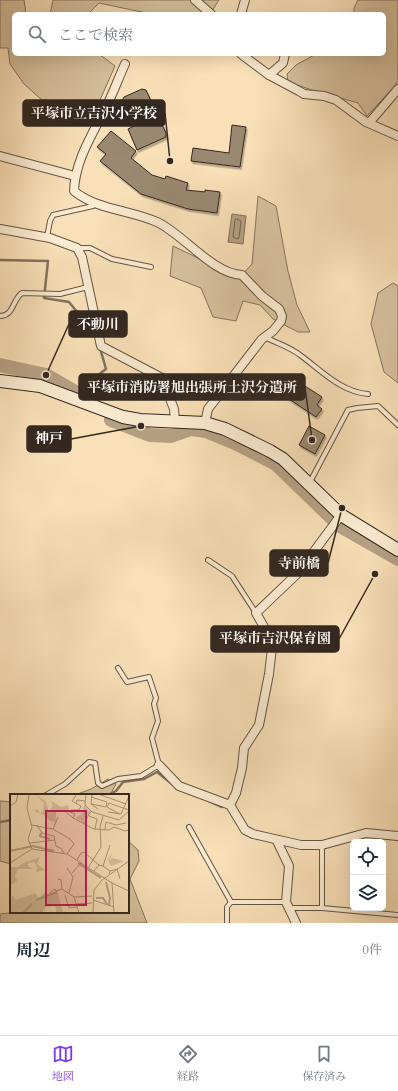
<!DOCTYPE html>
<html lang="ja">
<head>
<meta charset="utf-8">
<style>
  :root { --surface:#fff; --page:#f2f2f3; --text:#1f2937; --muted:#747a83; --line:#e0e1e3; --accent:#7c3aed }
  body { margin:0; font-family:Cardo,"Noto Serif JP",serif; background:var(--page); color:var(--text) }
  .controls { position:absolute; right:12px; bottom:12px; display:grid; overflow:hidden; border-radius:6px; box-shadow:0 4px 16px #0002 }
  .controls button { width:36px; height:36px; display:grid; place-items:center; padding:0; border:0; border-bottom:1px solid var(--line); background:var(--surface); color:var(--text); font:20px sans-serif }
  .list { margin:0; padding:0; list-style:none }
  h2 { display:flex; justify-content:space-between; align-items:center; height:52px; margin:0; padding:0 16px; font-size:17px }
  h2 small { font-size:13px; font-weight:400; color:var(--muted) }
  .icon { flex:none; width:22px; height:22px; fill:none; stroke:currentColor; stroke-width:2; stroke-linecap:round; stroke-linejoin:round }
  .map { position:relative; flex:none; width:398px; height:923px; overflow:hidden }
  .search { position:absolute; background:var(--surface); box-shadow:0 4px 16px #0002; left:12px; right:12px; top:12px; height:44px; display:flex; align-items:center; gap:10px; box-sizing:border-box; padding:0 14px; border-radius:6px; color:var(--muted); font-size:15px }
  .sheet { height:112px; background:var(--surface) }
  nav { display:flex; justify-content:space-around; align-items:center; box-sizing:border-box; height:56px; border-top:1px solid var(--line); background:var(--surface); font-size:11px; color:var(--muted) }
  nav a { display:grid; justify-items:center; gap:2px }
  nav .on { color:var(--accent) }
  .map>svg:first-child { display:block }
  .green { fill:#d7c19e; stroke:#85745f }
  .water { fill:#b6a184; stroke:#82715c }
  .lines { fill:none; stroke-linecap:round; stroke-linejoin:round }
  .shore { stroke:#746452; stroke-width:1 }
  .stream { stroke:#82715c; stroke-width:2.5 }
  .river { stroke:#b6a184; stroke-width:14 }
  .building { fill:#9a886f; stroke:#332820; filter:url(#shadow) }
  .lane-casing { stroke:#645646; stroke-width:6 }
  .street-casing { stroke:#645646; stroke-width:10 }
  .secondary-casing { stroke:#332820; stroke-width:14 }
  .lane { stroke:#fbebd1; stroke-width:4 }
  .street { stroke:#fbebd1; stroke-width:8 }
  .secondary { stroke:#fbebd1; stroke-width:12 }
  .inset-river { fill:none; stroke:#b6a184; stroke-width:2 }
  .inset-road { fill:none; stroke:#aa967b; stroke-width:1 }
  .view { fill:#c2185b; fill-opacity:0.15; stroke:#c2185b; stroke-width:2 }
  .inset-edge { fill:none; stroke:#332820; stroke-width:2 }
  .leader { fill:none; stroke:#332820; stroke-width:1.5 }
  .callout-dot { fill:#332820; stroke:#fbebd1; stroke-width:1.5 }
  .callout { fill:#332820; stroke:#332820; stroke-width:1.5 }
  .callout-label { font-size:14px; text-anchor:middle; font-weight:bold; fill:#fff }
</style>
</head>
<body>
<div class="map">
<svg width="398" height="923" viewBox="0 0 398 923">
  <defs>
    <filter id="shadow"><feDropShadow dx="1.5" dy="2.5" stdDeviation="0" flood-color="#0004"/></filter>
  </defs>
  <rect width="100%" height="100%" fill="#f9e0b8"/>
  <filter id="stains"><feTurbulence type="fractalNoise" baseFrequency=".005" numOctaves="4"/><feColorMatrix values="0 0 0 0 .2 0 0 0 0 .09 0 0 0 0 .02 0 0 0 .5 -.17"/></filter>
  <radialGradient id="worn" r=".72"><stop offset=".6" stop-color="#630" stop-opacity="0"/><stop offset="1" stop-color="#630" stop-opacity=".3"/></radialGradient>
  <g class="green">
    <polygon points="0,0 24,0 26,14 14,14 14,54 99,54 115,66 96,109 80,104 42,100 24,84 10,64 8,48 0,48"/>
    <polygon points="53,0 219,0 210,14 151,14 99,3 88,14 50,14"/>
    <polygon points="358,0 398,0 398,81 394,87 367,116 358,103 312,90 288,82 287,74 296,65 316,54 384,54 384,14 354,14 354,8"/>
    <polygon points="258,196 276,206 288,271 297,305 310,332 298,332 273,319 260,305 243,301 236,321 213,317 201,288 170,276 173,246 239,278 252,264"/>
    <polygon points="393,283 398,286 398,383 384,372 371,324 378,293"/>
    <polygon points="108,779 116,784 110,795 75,795 91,789"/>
    <polygon points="0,801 11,802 11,864 0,861"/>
    <polygon points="128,841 138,850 139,861 130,879 147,923 0,923 0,914 16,912 128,912"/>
  </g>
  <polygon class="water" points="232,214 246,216 243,244 228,242"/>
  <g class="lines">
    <polygon class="shore" points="237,219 241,221 239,238 237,239 233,237 235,220"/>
    <g class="stream">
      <polyline points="0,260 48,261 44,298 69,302 95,334"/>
      <polyline points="80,393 84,386 106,369 100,348"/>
      <polyline points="108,795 116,791 123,782 144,779 157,772 172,784"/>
      <polyline points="209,801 222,807"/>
      <polyline points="0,822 11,820"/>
    </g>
    <g class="river">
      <polyline points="0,365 46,375 84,397"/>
      <polyline points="111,420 150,435 171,436 191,429 206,431 235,443 276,464 340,526 398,559"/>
    </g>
  </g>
  <g class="building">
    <polygon points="142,89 146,90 166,133 166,137 137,150 128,129 134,126 122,101 124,97"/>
    <polygon points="232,125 246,127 240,167 191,161 193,148 229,153"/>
    <polygon points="111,131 136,151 131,158 152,175 165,179 166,176 188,183 186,190 205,192 205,190 220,192 217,213 188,209 141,194 100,161 106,154 97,147"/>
    <polygon points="291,377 322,397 317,405 322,409 316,417 280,393"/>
    <polygon points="309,426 325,435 315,454 299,445"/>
  </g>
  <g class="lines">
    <g class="lane-casing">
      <g id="lane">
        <polyline points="47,237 50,221 53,215 93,206 97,203"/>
        <polyline points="77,248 90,248 112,259 151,267"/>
        <path d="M 0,316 C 14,316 12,300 22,293 L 60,294 L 88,287"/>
        <path d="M 265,337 C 276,343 290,347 300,355 C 322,371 341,392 368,394"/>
        <polyline points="310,482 348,410 357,408 378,406 398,425"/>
        <polyline points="208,560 232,576 256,613"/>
        <polyline points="46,795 65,784 89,762 95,763 98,783 102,786 118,779 141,776 159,765 152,738 158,721 154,704 156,698 149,677 127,682 118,668"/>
        <polyline points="189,827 231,902"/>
        <polyline points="322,845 322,908"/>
        <polyline points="231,902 286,902"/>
        <polyline points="289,908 322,908 398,915"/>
        <polyline points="227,923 227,907 231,902"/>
      </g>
    </g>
    <g class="street-casing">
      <g id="street">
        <polyline points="195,0 211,14"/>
        <polyline points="241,14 245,0"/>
        <polyline points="241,54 269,75 299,91 304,94 324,96 336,100 366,122 398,136"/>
        <path d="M 125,64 C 118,79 113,94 105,109 C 92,135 75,161 74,191 C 97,210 131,210 157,222 C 183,234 213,274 242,275 L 262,296 L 279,309 L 282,316 L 281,321 L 273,331 L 262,339 L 208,409 L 205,423"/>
        <polyline points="269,75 283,63 285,54"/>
        <polyline points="369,123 398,89"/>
        <polyline points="0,156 75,176"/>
        <polyline points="0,229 50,238 77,248 82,257 101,346 162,378 174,409 175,422"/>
        <polyline points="159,765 179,786 230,805 245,830 253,834 301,845 322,845 366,833 398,836"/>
        <polyline points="230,805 236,793 242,768 244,748 259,725 269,674 272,648 268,634 256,613 298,573 341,515"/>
        <polyline points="277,841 289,866 286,902 296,923"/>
      </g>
    </g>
    <g class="secondary-casing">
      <polyline id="secondary" points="0,381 40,386 123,417 140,420 205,423 225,429 270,451 283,459 341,515 398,550"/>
    </g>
    <use href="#lane" class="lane"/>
    <use href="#street" class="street"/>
    <use href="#secondary" class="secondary"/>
  </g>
  <g transform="translate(10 794)">
    <rect width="119" height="119" fill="#f9e0b8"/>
    <path d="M 25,0 L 36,8 L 39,19 L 43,11 L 41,7 L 51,13 L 58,11 L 59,15 L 57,18 L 46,17 L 46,28 L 40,27 L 36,22 L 24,17 L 27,15 L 30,19 L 33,18 L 34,9 ZM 74,11 L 80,18 L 73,28 L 65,24 L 72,20 ZM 102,58 L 100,67 L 102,64 L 114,67 L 101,72 L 98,66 ZM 30,63 L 27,70 L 35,76 L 26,78 L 27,73 L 24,68 L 18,69 L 18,72 L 23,75 L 8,75 L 5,82 L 7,87 L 0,92 L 0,73 L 9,73 L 11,70 ZM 47,96 L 53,119 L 47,119 L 45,112 L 36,113 L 32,119 L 0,119 L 2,101 L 6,106 L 25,99 L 29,104 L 34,99 L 42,100 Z" fill="#d7c19e"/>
    <path class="inset-river" d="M 31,39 L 30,42 L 40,45M 0,57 L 23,52 L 44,57M 68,69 L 91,84M 96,88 L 100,104 L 99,112M 86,104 L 93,104 L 97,110M 26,106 L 47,98M 13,119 L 22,110"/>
    <path class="inset-road" d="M 19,0 L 17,14 L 22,33 L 18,45 L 22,55M 76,0 L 75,11 L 82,18 L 109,26 L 119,17M 82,0 L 81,10 L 88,15M 88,0 L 116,10M 66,10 L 67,6 L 75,7M 81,10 L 96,13 L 97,8 L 81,3M 0,12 L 6,8 L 8,0M 54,16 L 63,24 L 84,35 L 99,36 L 104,33 L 115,37 L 119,36M 98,18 L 111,20 L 119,2M 110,20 L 97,13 L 99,9 L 119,16M 79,22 L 87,25 L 85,35M 63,24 L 65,20 L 60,18 L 61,16 L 69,16 L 71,12 L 62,7 L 67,0M 74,29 L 81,17M 22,31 L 43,35 L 60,45 L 64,50 L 57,60M 27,31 L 32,39 L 44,42 L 46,52 L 52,55 L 54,60M 43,35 L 48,23M 95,35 L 96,28 L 106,31 L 116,29M 20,49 L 45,46M 67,66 L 71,59 L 74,58 L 89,71M 0,69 L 22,55 L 57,60 L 102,89 L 119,97M 93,72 L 100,51M 57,74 L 63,83 L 59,99M 78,74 L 91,53 L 90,33 L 93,22M 84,77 L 89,71 L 93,72 L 100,77 L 99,80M 100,77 L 107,75 L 110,85M 62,79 L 71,69M 48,85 L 51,86 L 52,95M 102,89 L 104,119M 52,95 L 64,103 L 82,102M 40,99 L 45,95 L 46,97 L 52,95M 55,101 L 59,114 L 67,113M 64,103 L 69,119M 83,106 L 104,113M 65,110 L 82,109M 83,119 L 84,96 L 92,86 L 119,67"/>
    <path class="view" d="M 36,17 L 76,17 L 76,111 L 36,111 Z"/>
    <rect width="119" height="119" class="inset-edge"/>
  </g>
  <path class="leader" d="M170 161L165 113M46 375L69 324M312 440L305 387M141 426L71 439M342 508L328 563M375 574L339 639"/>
  <g class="callout-dot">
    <circle cx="170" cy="161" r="4"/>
    <circle cx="46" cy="375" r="4"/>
    <circle cx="312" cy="440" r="4"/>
    <circle cx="141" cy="426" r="4"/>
    <circle cx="342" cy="508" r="4"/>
    <circle cx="375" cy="574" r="4"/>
  </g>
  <g class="callout">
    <rect x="23" y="100" width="142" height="26" rx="4"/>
    <rect x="69" y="311" width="58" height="26" rx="4"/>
    <rect x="79" y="374" width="226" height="26" rx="4"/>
    <rect x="27" y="426" width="44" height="26" rx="4"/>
    <rect x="270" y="550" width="58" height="26" rx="4"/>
    <rect x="211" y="626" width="128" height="26" rx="4"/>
  </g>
  <g class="callout-label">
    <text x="94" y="118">平塚市立吉沢小学校</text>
    <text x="98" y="329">不動川</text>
    <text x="192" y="392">平塚市消防署旭出張所土沢分遣所</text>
    <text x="49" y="443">神戸</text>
    <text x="299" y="568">寺前橋</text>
    <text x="275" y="643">平塚市吉沢保育園</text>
  </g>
  <rect width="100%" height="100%" filter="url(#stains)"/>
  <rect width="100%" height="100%" fill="url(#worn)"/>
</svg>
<div class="controls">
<button><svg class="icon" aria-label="locate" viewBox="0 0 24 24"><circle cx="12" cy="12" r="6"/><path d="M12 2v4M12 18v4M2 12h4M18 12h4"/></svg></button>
<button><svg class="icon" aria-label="layers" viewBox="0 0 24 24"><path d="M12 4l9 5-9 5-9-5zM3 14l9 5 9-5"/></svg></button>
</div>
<div class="search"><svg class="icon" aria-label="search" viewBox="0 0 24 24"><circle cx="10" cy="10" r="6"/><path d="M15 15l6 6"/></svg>ここで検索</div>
</div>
<section class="sheet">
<h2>周辺<small>0件</small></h2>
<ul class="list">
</ul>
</section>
<nav>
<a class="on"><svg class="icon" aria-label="map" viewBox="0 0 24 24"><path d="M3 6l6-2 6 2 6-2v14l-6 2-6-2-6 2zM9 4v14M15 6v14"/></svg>地図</a>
<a><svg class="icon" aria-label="directions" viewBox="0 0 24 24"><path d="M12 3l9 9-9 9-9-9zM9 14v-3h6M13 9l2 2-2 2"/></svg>経路</a>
<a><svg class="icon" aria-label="saved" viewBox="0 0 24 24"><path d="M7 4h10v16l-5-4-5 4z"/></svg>保存済み</a>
</nav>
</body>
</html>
